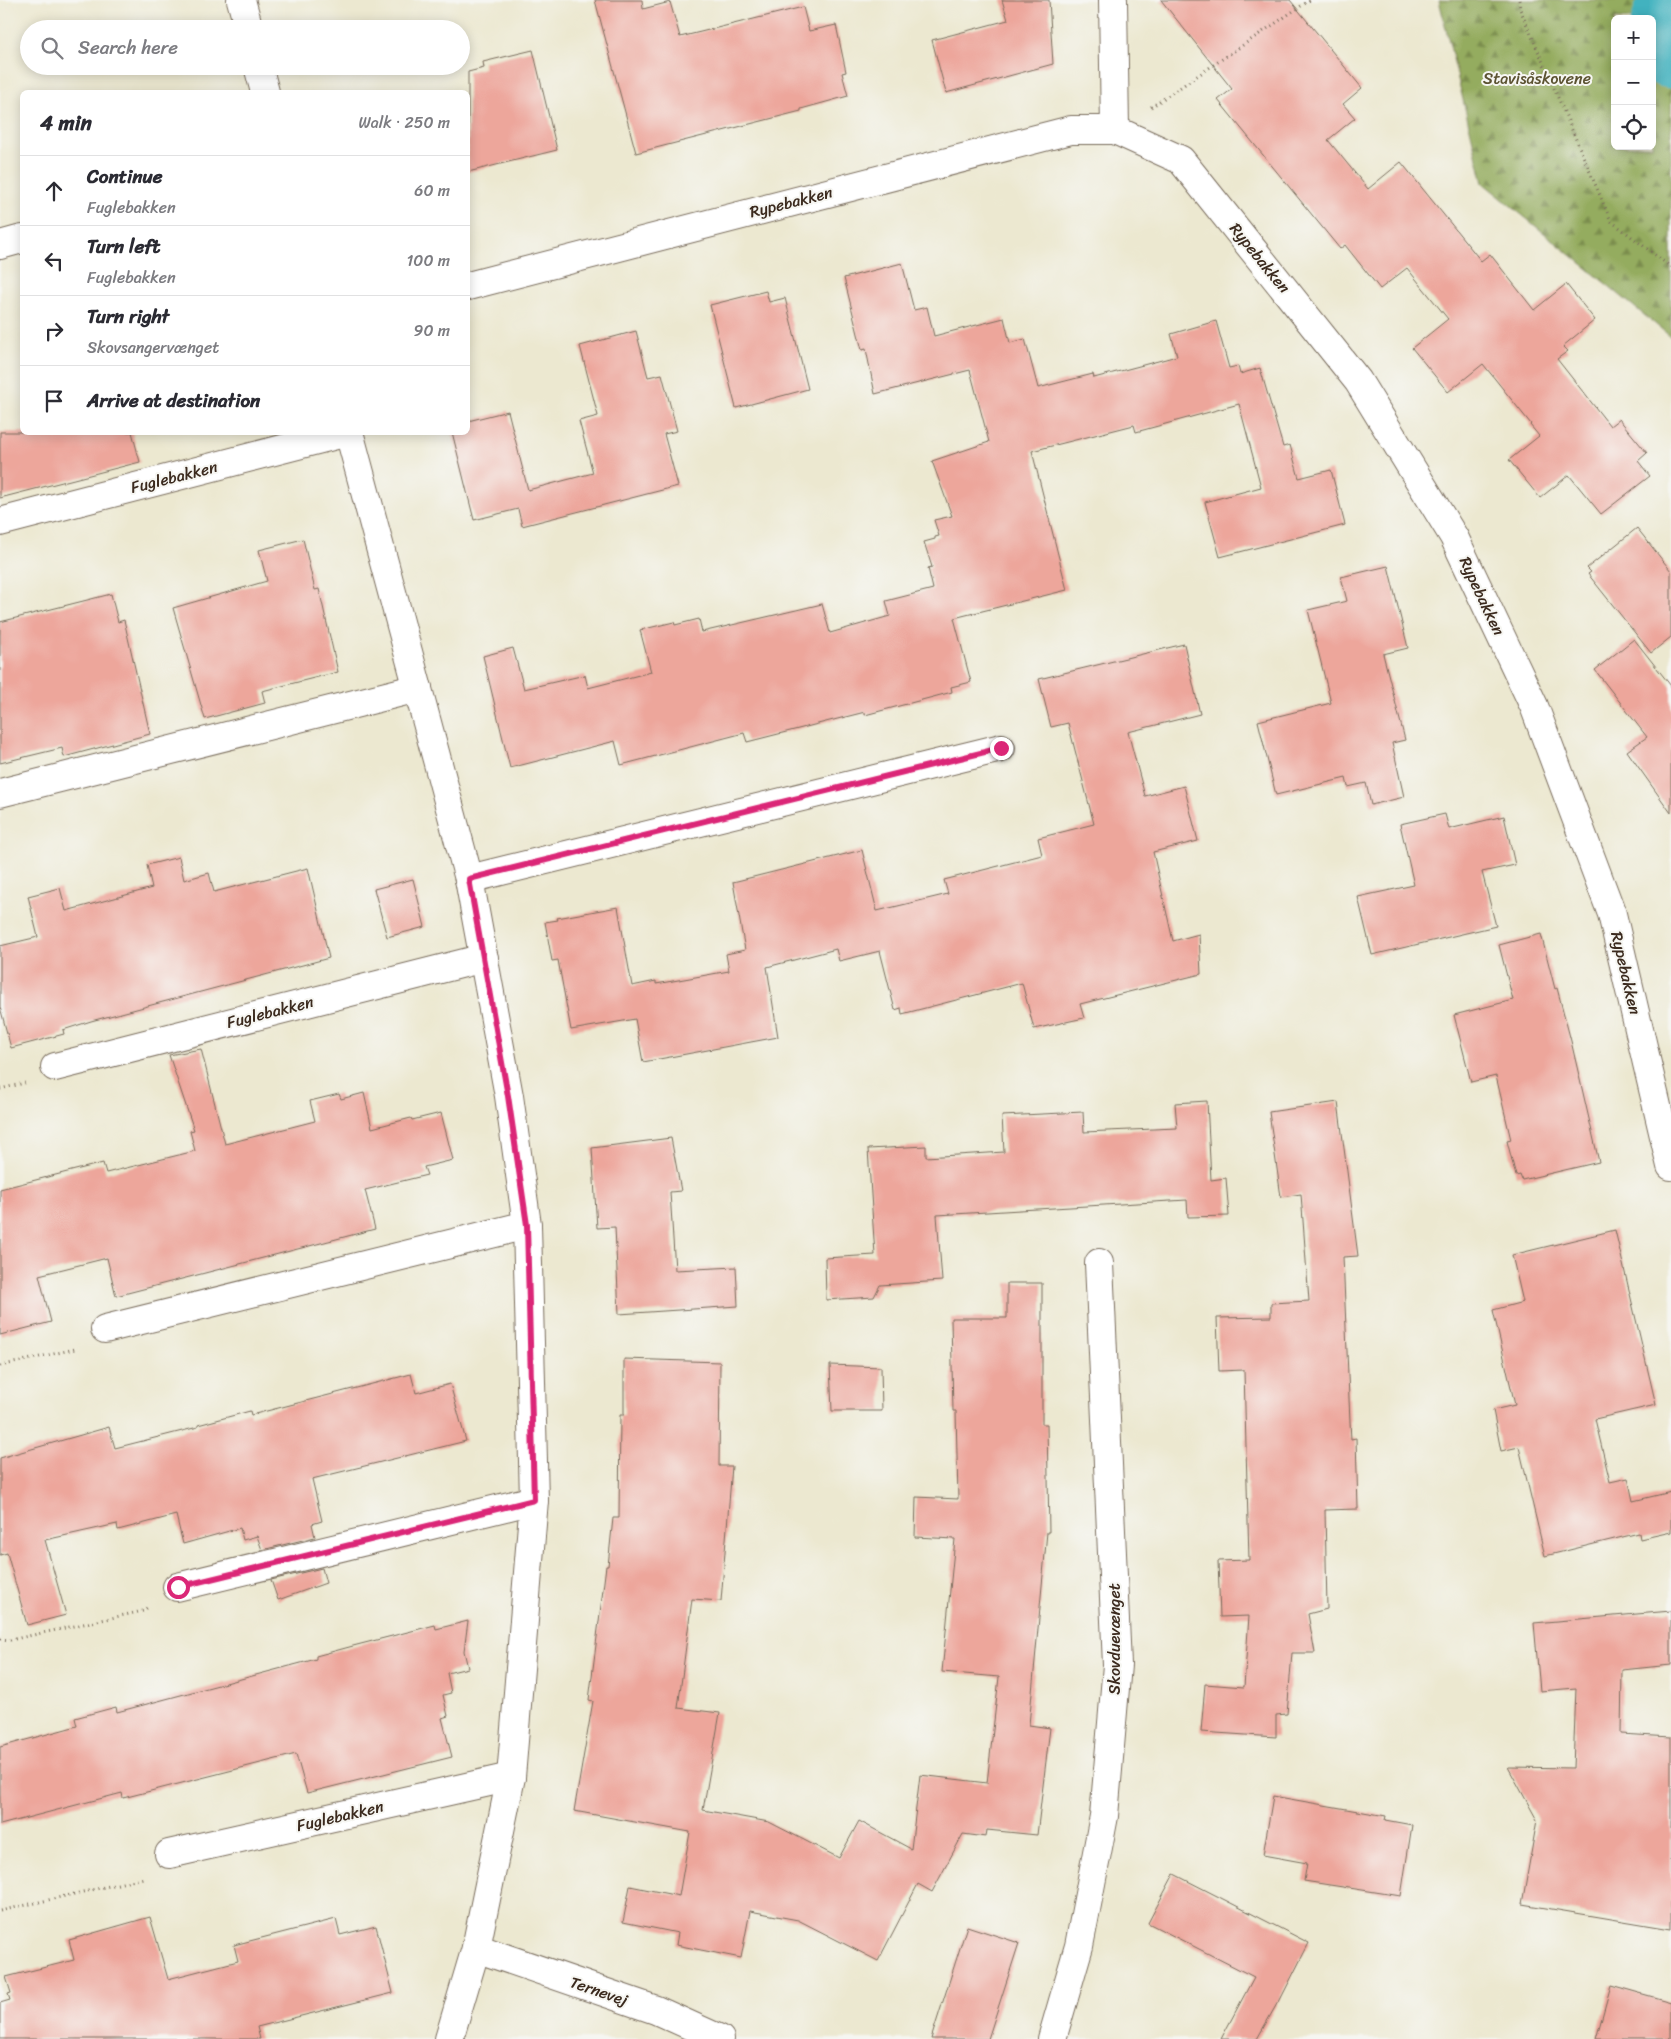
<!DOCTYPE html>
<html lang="en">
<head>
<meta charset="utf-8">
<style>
  :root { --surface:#fff; --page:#f2f2f3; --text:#2b2b33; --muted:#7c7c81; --line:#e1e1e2 }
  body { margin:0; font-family:Sriracha,sans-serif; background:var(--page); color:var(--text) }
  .controls { position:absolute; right:15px; top:15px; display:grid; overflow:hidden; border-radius:8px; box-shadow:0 2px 12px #0003 }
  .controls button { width:45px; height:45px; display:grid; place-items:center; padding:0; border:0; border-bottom:1px solid var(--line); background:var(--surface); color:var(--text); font:25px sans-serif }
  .stop { position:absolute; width:15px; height:15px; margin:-11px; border:4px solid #db2777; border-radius:50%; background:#fff }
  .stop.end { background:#db2777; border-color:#fff; box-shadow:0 1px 5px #0008 }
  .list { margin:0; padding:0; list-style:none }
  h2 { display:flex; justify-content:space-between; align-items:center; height:65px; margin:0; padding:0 20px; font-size:21px }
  h2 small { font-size:16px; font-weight:400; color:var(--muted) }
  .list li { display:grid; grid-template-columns:32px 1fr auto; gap:15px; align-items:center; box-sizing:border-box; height:70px; padding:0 20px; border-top:1px solid var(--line) }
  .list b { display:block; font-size:19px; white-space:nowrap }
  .list p { margin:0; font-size:16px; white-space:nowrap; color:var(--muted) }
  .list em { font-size:16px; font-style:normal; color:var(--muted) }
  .icon { flex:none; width:28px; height:28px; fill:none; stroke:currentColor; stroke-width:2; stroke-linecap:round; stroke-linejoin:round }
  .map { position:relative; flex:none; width:1671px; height:2039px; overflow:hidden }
  .search { position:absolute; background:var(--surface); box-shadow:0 2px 12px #0003; left:20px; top:20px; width:450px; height:55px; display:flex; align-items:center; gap:12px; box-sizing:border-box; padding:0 18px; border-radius:28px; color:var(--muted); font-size:19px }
  .panel { position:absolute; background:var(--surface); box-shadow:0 2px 12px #0003; left:20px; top:90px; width:450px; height:345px; border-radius:8px }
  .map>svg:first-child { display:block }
  .forest { fill:url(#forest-firs); stroke:#686b3e; fill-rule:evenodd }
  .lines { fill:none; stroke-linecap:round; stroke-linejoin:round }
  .river { stroke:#43b2bf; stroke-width:75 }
  .building { fill:#eda69b }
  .minor-casing { stroke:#796c5c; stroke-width:30 }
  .path { stroke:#796c5c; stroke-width:3; stroke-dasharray:1 4; stroke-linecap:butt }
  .minor { stroke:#fff; stroke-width:28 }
  .route { stroke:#db2777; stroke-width:6 }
  .labels { text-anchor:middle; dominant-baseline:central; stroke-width:4; stroke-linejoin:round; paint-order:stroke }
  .park-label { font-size:16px; fill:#5b5231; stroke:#f6f6f2 }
  .street-label { font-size:16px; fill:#3b2a1e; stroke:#f6f6f2 }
</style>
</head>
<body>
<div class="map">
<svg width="1671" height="2039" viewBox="0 0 1671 2039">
  <defs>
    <pattern id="forest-firs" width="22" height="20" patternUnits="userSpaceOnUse" patternTransform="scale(1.25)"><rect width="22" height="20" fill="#94ac5e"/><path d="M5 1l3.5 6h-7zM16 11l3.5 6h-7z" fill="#7a8c4d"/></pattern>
  </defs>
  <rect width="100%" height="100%" fill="#f6f6f2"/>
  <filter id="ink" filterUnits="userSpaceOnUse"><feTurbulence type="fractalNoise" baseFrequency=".02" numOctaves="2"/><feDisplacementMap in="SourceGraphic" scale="10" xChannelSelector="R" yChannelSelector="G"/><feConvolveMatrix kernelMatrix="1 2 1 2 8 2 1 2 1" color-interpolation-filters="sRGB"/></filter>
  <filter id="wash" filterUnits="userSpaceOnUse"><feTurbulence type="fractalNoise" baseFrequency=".0096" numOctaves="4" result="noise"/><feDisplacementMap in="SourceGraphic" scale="20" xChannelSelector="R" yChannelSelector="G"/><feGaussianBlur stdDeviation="1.12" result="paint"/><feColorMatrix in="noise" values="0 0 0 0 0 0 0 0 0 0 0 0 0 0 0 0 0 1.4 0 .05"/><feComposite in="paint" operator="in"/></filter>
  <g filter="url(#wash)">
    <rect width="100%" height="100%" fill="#ece8d0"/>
    <path class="forest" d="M 1439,0 L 1671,0 L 1671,337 L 1483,183 ZM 1615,19 L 1652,19 L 1652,146 L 1615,146 Z"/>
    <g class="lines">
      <polyline class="river" points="1671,16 1663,42 1671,51"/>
    </g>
    <g id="blocks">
      <g class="building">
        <polygon points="595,0 642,0 643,9 670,2 680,37 803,7 809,31 836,25 846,72 842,73 848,96 801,109 801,111 636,153"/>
        <polygon points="1002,0 1049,0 1053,64 946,93 932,40 1008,20"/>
        <polygon points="1161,0 1290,0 1362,88 1343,104 1355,118 1328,140 1368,189 1401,162 1481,261 1490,254 1534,310 1566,284 1595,320 1563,346 1568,351 1557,359 1610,426 1619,419 1647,453 1638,461 1650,476 1601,514 1569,475 1540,498 1509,460 1539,436 1530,425 1531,424 1483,364 1448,392 1412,348 1448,319 1407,268 1380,289 1345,245 1340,249 1218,100 1232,89"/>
        <polygon points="533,50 557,150 468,172 468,72 484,68 483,62"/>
        <polygon points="902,263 914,310 927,307 934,336 1004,318 1010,343 1025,339 1038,388 1093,374 1094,378 1177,356 1171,334 1216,321 1229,368 1238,366 1240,374 1260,368 1283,447 1290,445 1299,478 1331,470 1345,525 1220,557 1205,502 1261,487 1239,404 1136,432 1134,425 1032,451 1067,590 954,618 971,682 951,687 952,692 865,715 865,712 747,742 744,733 621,765 615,741 510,768 483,656 513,648 524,689 585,675 588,688 651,672 640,630 674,622 675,625 699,619 702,632 822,604 830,633 890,616 886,601 933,589 928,568 932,567 924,542 935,539 935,537 939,536 934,520 952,516 932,461 989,442 970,370 875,394 866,349 862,350 844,278"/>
        <polygon points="766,291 769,302 785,298 808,389 736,408 710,305"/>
        <polygon points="636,331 648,377 662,374 677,431 664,434 678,486 522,526 518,509 474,520 452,432 468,432 468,421 508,411 528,490 593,473 579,421 598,416 580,346"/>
        <polygon points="0,432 132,432 140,462 0,498"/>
        <polygon points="1637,528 1671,571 1671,637 1651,653 1588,574 1591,572 1587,568"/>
        <polygon points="303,539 315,590 319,589 338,672 262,691 265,703 205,719 173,608 267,581 259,550"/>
        <polygon points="1388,566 1408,648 1383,654 1405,740 1392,743 1404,797 1371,805 1366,783 1348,787 1346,778 1276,795 1258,721 1331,703 1308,610 1347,601 1341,577"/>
        <polygon points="111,594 118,622 124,620 150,734 64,757 62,748 0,763 0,622"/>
        <polygon points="1634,639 1671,686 1671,813 1627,751 1647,737 1595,670"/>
        <polygon points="1184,644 1200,714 1128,732 1145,796 1184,786 1198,841 1153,852 1173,941 1199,934 1201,974 1080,1004 1084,1018 1034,1029 1022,983 902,1014 901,1008 895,1010 880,951 839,961 836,949 767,967 778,1037 643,1062 635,1019 571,1030 558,960 552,961 545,922 558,920 557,918 618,907 632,986 656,981 656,984 729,971 726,954 745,950 733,882 862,850 877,911 948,894 944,880 1042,855 1038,838 1094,824 1068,723 1051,727 1039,679"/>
        <polygon points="1445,814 1449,829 1504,816 1515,865 1482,872 1496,926 1372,955 1358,897 1414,885 1400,824"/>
        <polygon points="179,857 184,880 209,873 214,892 308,868 329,958 91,1021 63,1030 64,1034 11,1048 0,1007 0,946 38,937 28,896 60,888 66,911 152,888 147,865"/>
        <polygon points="413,879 425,927 387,937 374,889"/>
        <polygon points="1541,934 1555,989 1557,988 1571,1041 1599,1162 1522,1180 1520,1175 1516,1176 1507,1141 1511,1140 1496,1076 1471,1082 1454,1015 1513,1000 1499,945"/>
        <polygon points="201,1049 225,1144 315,1121 310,1101 339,1094 341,1099 364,1093 372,1128 411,1118 412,1120 441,1113 453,1160 424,1167 427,1175 365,1190 375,1229 116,1296 107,1258 39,1275 51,1322 0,1335 0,1189 103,1163 106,1173 195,1151 190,1131 194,1130 169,1055"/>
        <polygon points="1207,1101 1211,1180 1226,1178 1229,1216 1188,1217 1187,1200 937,1215 942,1281 880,1285 874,1297 826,1300 825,1258 875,1255 868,1149 926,1146 926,1157 1004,1152 1002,1116 1083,1112 1084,1132 1177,1128 1175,1103"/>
        <polygon points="1338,1102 1358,1256 1343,1257 1350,1422 1351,1439 1356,1438 1358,1509 1325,1510 1327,1609 1308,1614 1315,1653 1292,1653 1287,1714 1276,1715 1276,1737 1201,1732 1205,1684 1244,1687 1249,1616 1220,1617 1218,1561 1249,1560 1244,1370 1219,1371 1217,1318 1271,1317 1271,1303 1309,1301 1301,1194 1281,1197 1269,1112"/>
        <polygon points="671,1138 681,1191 670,1192 675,1270 736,1267 738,1306 619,1314 615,1227 597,1228 592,1148"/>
        <polygon points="1615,1230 1656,1405 1595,1419 1610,1482 1628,1478 1633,1501 1671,1492 1671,1532 1640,1539 1639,1533 1545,1556 1519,1447 1501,1451 1493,1410 1515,1405 1493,1310 1523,1302 1512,1255"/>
        <polygon points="1007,1283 1042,1283 1042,1424 1047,1424 1049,1532 1047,1532 1029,1725 1050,1728 1037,1835 987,1830 986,1837 963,1834 932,1892 918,1884 878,1961 798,1920 750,1911 741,1958 676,1945 678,1933 623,1922 630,1886 679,1896 690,1832 574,1811 593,1701 589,1700 606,1566 608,1566 613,1518 619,1518 620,1415 624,1415 624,1359 720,1362 719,1466 732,1466 721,1601 692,1599 678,1708 720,1713 703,1810 769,1822 839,1858 859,1821 911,1849 920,1775 987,1783 999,1677 942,1672 955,1539 915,1537 916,1497 958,1499 956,1411 953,1411 951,1318 1007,1318"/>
        <polygon points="830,1365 881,1367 882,1411 832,1411"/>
        <polygon points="411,1374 416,1393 450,1384 466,1441 312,1479 322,1521 312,1524 315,1537 262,1550 257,1536 243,1540 240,1528 183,1544 176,1515 118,1530 117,1524 45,1540 66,1615 27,1625 7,1553 0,1555 0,1458 109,1427 115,1448 198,1427 198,1425 250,1411 251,1415"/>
        <polygon points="322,1568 326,1583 278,1600 271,1580"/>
        <polygon points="1671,1611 1671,1665 1622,1670 1621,1734 1671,1737 1671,1929 1522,1904 1537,1820 1508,1767 1573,1768 1576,1688 1540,1691 1534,1623"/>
        <polygon points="468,1621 464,1651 468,1668 447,1673 451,1693 443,1695 448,1716 442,1718 452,1757 307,1793 296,1754 123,1798 122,1793 0,1825 0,1747 77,1726 75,1718 116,1707 117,1712 316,1659 316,1656 353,1646 435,1625 436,1629"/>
        <polygon points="1273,1796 1386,1816 1385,1820 1412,1825 1401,1896 1304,1881 1307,1863 1263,1855"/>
        <polygon points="1174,1874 1309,1943 1279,2002 1278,2002 1257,2039 1221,2039 1254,1977 1148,1923"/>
        <polygon points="150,1917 168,1979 238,1961 234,1945 336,1919 340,1935 376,1926 393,1993 257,2027 260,2039 0,2039 0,2003 10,2000 8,1994 11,1993 6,1977 74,1960 69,1940"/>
        <polygon points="967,1926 1019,1943 988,2039 931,2039"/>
        <polygon points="1611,1985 1671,2002 1671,2039 1596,2039"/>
      </g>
    </g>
  </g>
  <g filter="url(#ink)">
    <use href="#blocks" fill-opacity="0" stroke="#796c5c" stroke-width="1"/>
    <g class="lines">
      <g class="minor-casing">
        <g id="minor">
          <polyline points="241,0 249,29"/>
          <polyline points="1113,0 1115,130"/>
          <polyline points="258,66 265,92"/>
          <polyline points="0,245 22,239"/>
          <polyline points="468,286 1071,130 1115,130 1181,160 1358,381 1454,537 1534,706 1612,914 1671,1166"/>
          <polyline points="349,432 469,879 509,1096 527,1225 534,1500 511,1777 476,1948 449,2039"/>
          <polyline points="0,522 348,432"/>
          <polyline points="0,793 418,688"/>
          <polyline points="469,879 1001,748"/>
          <polyline points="55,1067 484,958"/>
          <polyline points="105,1329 527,1225"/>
          <polyline points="177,1587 534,1500"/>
          <polyline points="169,1854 511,1777"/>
          <polyline points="476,1948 656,2010 720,2039"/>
          <polyline points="1052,2039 1079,1946 1104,1816 1117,1665 1099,1263"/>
        </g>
      </g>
      <g class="path">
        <polyline points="1519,0 1520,9 1611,221 1671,267"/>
        <polyline points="1151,107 1310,0"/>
        <polyline points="0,1089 25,1083"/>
        <polyline points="0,1366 75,1349"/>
        <polyline points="0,1639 10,1640 143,1611 148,1607"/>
        <polyline points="0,1911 144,1878"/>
      </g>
      <use href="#minor" class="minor"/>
    </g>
  </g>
  <g class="lines" filter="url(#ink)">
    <polyline class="route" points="178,1587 534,1500 527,1225 508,1096 469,879 1001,748"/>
  </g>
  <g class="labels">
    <g class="park-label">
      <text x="1537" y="78">Stavisåskovene</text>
    </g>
    <g class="street-label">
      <text transform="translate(791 202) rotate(-14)">Rypebakken</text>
      <text transform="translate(1260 258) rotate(51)">Rypebakken</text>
      <text transform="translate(174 477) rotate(-14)">Fuglebakken</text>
      <text transform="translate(1482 596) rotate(65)">Rypebakken</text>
      <text transform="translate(1626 973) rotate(77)">Rypebakken</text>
      <text transform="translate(270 1012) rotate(-14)">Fuglebakken</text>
      <text transform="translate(1114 1639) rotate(-90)">Skovduevænget</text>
      <text transform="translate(340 1816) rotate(-13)">Fuglebakken</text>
      <text transform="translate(599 1991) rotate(19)">Ternevej</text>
    </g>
  </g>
</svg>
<div class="controls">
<button>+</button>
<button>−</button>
<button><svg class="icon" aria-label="locate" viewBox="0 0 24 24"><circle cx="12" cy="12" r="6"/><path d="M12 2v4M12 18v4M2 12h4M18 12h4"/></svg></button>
</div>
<div class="stop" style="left:178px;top:1587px"></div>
<div class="stop end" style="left:1001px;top:748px"></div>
<div class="search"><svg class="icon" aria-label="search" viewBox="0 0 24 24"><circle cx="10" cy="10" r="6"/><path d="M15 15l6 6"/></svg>Search here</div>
<section class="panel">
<h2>4 min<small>Walk · 250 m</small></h2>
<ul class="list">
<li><svg class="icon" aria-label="ahead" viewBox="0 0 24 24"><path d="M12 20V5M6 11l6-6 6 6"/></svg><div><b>Continue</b><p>Fuglebakken</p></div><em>60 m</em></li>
<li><svg class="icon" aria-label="left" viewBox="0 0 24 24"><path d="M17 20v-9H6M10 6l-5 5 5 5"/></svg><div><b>Turn left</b><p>Fuglebakken</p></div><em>100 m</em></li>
<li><svg class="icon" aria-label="right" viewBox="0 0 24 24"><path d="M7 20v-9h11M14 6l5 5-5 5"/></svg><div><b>Turn right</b><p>Skovsangervænget</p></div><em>90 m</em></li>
<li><svg class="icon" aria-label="arrive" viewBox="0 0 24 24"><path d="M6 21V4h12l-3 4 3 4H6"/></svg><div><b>Arrive at destination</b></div></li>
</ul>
</section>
</div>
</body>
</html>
